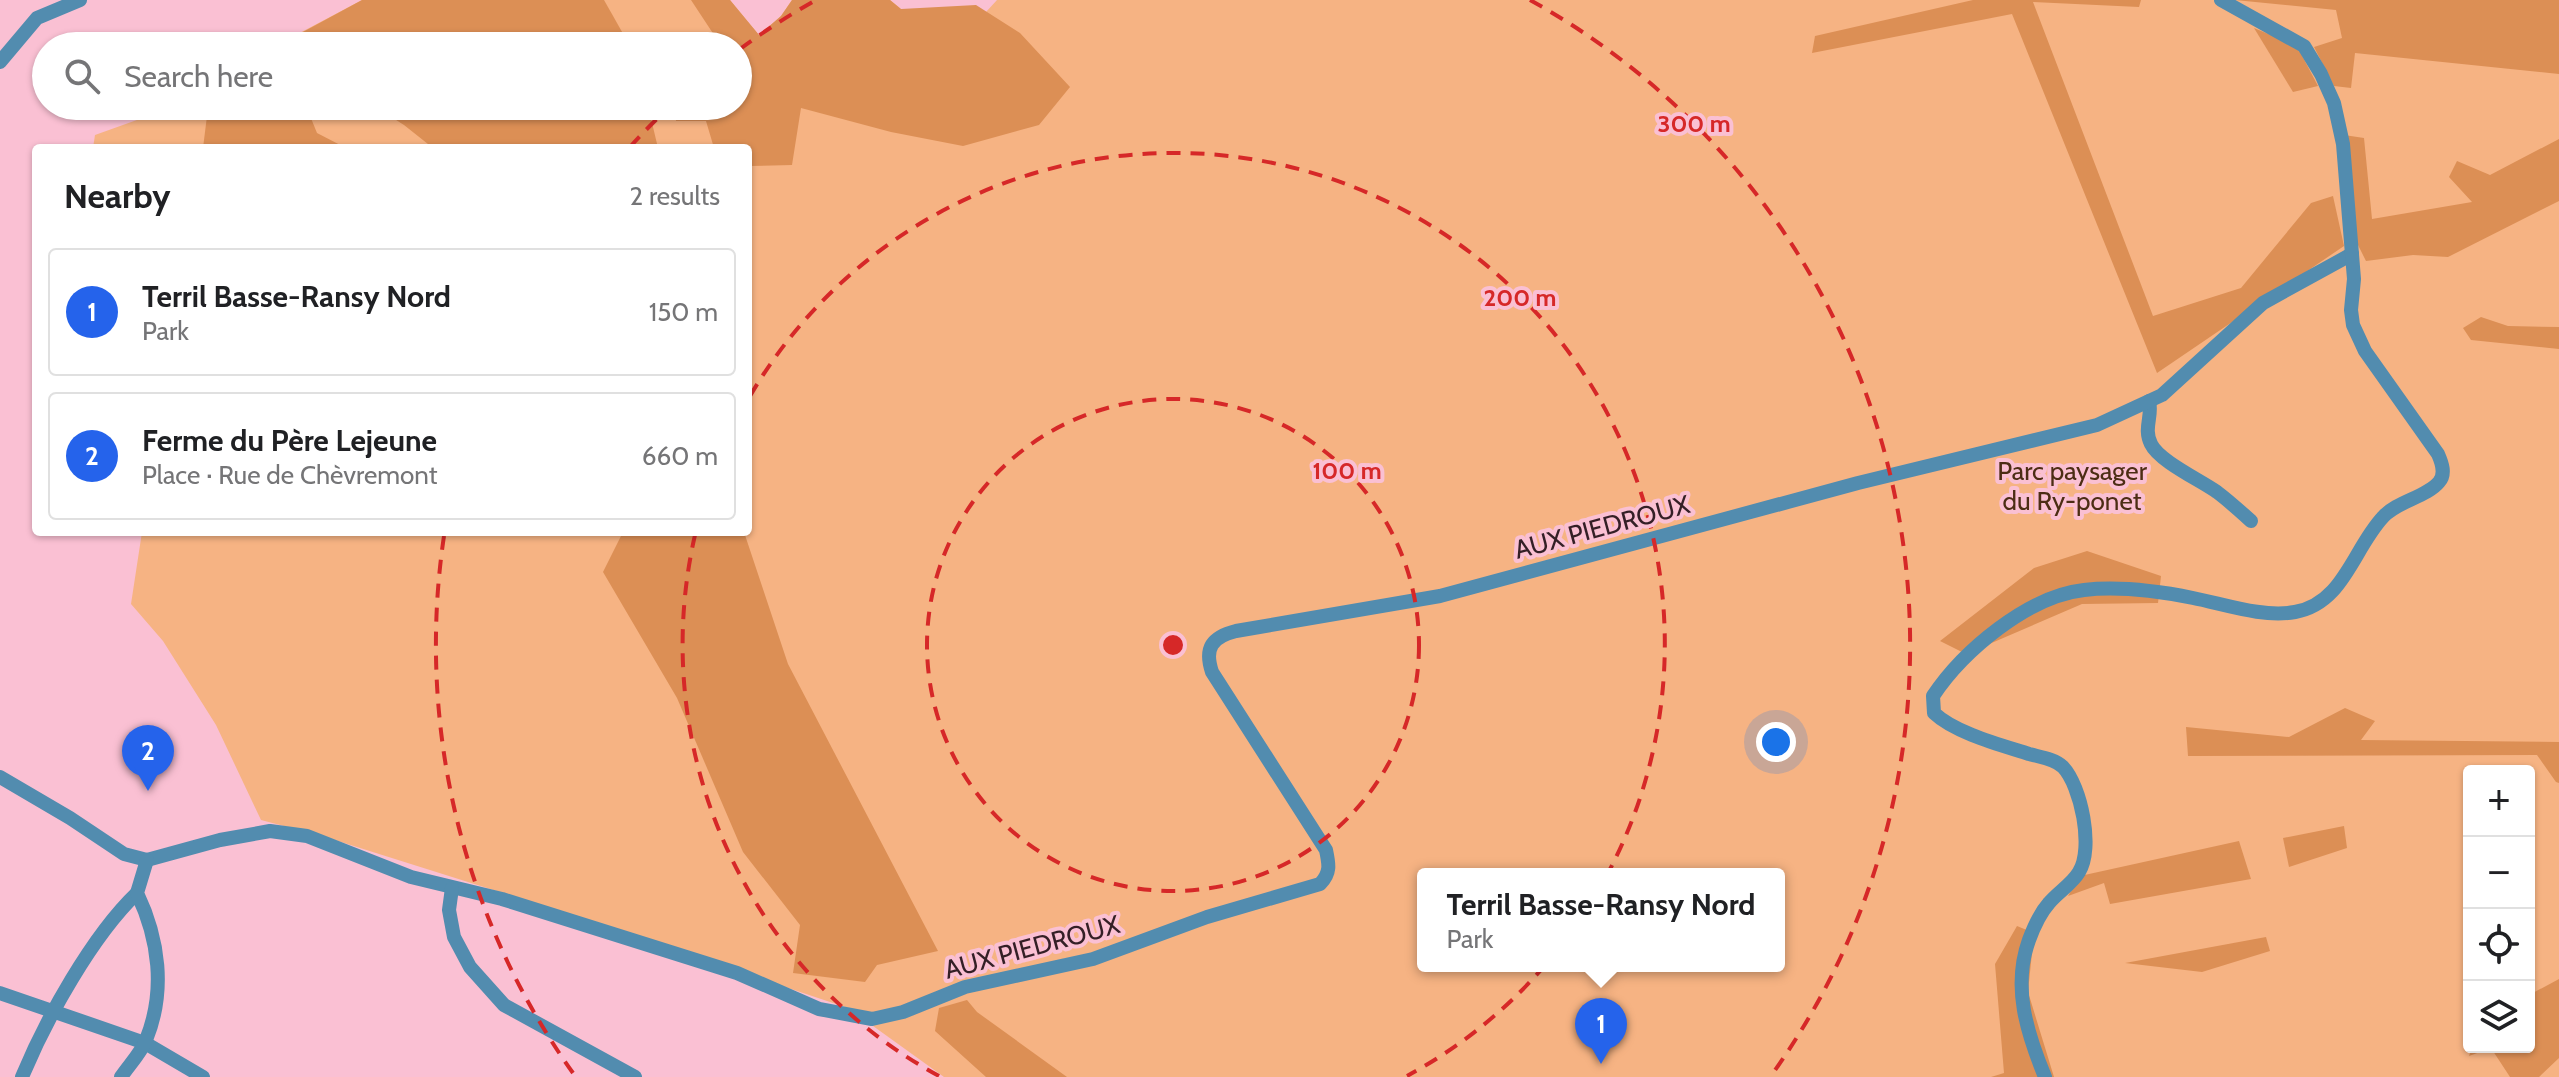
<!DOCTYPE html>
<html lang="en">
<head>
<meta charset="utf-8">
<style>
  :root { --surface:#fff; --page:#f6f6f6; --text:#202124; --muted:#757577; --line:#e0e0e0; --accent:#2563eb }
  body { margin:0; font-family:Cabin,sans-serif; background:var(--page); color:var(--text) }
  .controls { position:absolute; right:24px; bottom:24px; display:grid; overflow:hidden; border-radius:8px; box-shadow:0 2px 6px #0004 }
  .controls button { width:72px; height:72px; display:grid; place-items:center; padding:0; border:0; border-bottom:2px solid var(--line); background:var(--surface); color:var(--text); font:40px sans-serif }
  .you { position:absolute; left:1776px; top:742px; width:28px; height:28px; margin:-20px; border:6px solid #fff; border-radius:50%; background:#1a73e8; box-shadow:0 0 0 12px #1a73e833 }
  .badge { display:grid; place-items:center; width:52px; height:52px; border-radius:50%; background:var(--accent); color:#fff; font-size:26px; font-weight:700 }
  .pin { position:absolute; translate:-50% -66px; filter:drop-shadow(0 2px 4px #0008) }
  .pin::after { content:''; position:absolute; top:42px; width:28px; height:24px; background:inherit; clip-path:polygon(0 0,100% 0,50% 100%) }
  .popup { position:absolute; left:1417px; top:868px; width:368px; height:104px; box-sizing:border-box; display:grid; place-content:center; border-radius:8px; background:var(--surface); filter:drop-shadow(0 2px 6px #0005); font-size:26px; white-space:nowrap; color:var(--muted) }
  .popup b { font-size:30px; color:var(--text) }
  .popup::after { content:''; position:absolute; left:50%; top:100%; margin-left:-16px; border:16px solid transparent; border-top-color:var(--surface) }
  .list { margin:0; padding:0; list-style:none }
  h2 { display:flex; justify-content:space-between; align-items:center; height:104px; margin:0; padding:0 32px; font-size:34px }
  h2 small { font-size:26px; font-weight:400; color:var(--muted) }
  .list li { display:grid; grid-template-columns:52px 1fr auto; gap:24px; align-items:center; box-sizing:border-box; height:128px; margin:0 16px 16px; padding:0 16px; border:2px solid var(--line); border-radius:8px }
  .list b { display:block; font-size:30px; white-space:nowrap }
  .list p { margin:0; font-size:26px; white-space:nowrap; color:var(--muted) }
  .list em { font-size:26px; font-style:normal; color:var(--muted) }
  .icon { flex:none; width:44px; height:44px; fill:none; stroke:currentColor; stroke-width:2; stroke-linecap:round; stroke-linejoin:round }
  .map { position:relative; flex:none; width:2559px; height:1077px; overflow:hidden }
  .search { position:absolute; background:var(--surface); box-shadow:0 2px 6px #0004; left:32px; top:32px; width:720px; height:88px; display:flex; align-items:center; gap:20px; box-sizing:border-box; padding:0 28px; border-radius:44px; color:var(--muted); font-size:30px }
  .panel { position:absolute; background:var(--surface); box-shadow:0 2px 6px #0004; left:32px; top:144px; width:720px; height:392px; border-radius:8px }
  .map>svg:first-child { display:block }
  .green { fill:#f6b383; fill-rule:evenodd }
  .forest { fill:#dc8f55 }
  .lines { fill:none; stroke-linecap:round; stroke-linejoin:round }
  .street { stroke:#528caf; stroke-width:14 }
  .ring { fill:none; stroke:#d62828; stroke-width:4; stroke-dasharray:14 10 }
  .labels { text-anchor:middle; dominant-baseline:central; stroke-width:8; stroke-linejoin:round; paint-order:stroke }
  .park-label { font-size:26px; fill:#4c2d14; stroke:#fac0d3 }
  .street-label { font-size:26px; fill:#341f26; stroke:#fac0d3 }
  .centre { fill:#d62828; stroke:#fac0d3; stroke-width:4 }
  .ring-label { font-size:24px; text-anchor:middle; font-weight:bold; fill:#d62828; stroke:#fac0d3; stroke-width:8; stroke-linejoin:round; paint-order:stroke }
</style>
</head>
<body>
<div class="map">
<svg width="2559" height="1077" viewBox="0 0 2559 1077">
  <rect width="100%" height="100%" fill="#fac0d3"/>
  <path class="green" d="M 362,0 L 730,0 L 759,35 L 781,16 L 792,0 L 890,0 L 901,9 L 986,12 L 997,0 L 2559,0 L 2559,1077 L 944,1077 L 848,1008 L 538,904 L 322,836 L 261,820 L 216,725 L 163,641 L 131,604 L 142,532 L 748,532 L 748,148 L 93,148 L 95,135 L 148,116 L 148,106 L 738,106 L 738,46 L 238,46 L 277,45 ZM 2469,771 L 2529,771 L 2529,1047 L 2469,1047 ZM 1423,874 L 1779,874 L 1779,966 L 1423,966 Z"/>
  <g class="forest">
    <polygon points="362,0 604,0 630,46 277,46"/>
    <polygon points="691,0 730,0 759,35 781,16 792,0 890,0 901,9 976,5 1020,33 1070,87 1039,125 963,146 891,132 801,108 792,165 748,166 748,148 714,148 706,121 676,121 675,106 738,106 738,46 708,46 718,41"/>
    <polygon points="1973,0 2141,0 2139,7 2033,2 2153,316 2241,288 2311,203 2333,196 2344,246 2157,373 2012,14 1812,53 1815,36"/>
    <polygon points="2235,0 2559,0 2559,74 2355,53 2351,88 2334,86 2314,47 2342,38 2336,10"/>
    <polygon points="2254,28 2297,46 2318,86 2293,92"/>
    <polygon points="202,106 306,106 317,133 346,148 203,148 207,116"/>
    <polygon points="374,106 648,106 658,148 433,148 404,125"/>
    <polygon points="2344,135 2364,138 2372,219 2472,202 2449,177 2457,161 2490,175 2559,139 2559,201 2448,257 2413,255 2366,261 2353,235"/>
    <polygon points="2481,317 2508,326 2559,327 2559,349 2471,340 2463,328"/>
    <polygon points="623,532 744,532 788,664 938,951 877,965 865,982 793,973 800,925 743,852 677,698 603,572"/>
    <polygon points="2087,551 2161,576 2158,603 2082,604 1966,654 1940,641 2034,568"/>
    <polygon points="2345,708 2375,721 2361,740 2559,742 2559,783 2556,782 2537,755 2188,756 2186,727 2289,737"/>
    <polygon points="2344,826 2347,848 2289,867 2283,838"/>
    <polygon points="2239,841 2251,879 2110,904 2104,883 2068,896 2080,876"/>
    <polygon points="2017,926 2034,933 2028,992 2054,1077 1991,1077 2004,1073 1995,964"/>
    <polygon points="2266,937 2270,951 2202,972 2125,963"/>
    <polygon points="2559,979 2559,1058 2539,1077 2510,1077 2491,1048 2469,1056 2472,1047 2529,1047 2529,995"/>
    <polygon points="967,1000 977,1012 1067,1077 986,1077 935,1031 939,1008"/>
  </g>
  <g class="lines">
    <g class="street">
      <polyline points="0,62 37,18 80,0"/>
      <path d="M 2149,401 C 2153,416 2143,428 2151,444 C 2159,461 2200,480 2217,492 C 2229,501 2240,511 2251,521"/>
      <path d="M 0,777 L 70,818 L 124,854 L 147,860 L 220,840 L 270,831 L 307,836 L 411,877 L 502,899 L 737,973 L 819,1009 L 872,1019 L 903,1012 L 965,987 L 1093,959 L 1207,917 L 1320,884 C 1331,873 1329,864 1326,850 L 1212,672 C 1204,648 1212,637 1236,631 L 1440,596 L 1858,483 L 2097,425 L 2162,395 L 2263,303 L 2352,254"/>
      <polyline points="452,888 449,910 454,937 470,967 504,1005 635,1077"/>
      <polyline points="0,993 145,1043 203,1077"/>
      <path d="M 22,1077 C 46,1019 92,936 137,893"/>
      <path d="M 121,1077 C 129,1065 141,1053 146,1040 C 166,991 159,939 137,893 L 147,860"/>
      <path d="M 2045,1077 C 2027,1033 2012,987 2029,940 C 2033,929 2041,912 2049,903 C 2058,892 2072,884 2079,872 C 2094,848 2081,786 2063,767 C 2055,759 2040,757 2029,754 C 2001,745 1955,733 1934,713 L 1933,696 C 1963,651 2028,596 2084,590 C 2119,586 2158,591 2193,598 C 2224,604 2263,618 2295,612 C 2344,603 2353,549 2383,517 C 2397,501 2427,497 2439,482 C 2446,474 2442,463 2438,454 L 2365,351 L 2353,325 L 2351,310 L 2354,279 L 2343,144 L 2334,103 L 2321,74 L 2304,46 L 2221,0"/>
    </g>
  </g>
  <g class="ring">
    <circle cx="1173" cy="645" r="246"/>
    <path d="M939 1076A491 491 0 0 1 695 535M750 396A491 491 0 1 1 1407 1076"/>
    <path d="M573 1073A737 737 0 0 1 444 536M630 147A737 737 0 0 1 666 110M740 49A737 737 0 0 1 816 0M1530 0A737 737 0 0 1 1773 1073"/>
  </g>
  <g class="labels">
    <g class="park-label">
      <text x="2072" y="471">Parc paysager<tspan x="2072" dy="30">du Ry-ponet</tspan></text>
    </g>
    <g class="street-label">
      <text transform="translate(1602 527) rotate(-15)">AUX PIEDROUX</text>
      <text transform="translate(1032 947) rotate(-15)">AUX PIEDROUX</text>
    </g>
  </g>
  <circle cx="1173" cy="645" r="12" class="centre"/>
  <g class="ring-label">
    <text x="1694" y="132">300 m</text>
    <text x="1520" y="306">200 m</text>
    <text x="1347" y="479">100 m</text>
  </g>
</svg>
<div class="controls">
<button>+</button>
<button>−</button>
<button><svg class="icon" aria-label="locate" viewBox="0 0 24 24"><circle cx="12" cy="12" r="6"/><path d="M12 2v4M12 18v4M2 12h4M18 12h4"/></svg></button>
<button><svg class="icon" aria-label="layers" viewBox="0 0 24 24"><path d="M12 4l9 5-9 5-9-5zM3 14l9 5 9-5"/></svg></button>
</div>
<div class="you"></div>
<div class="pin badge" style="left:1601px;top:1064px">1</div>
<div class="popup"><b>Terril Basse-Ransy Nord</b>Park</div>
<div class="pin badge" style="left:148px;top:791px">2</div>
<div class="search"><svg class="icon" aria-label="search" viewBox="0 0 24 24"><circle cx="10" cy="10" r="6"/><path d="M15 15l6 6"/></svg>Search here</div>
<section class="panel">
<h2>Nearby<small>2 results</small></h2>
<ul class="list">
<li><span class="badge">1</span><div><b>Terril Basse-Ransy Nord</b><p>Park</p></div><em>150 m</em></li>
<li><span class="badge">2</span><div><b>Ferme du Père Lejeune</b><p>Place · Rue de Chèvremont</p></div><em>660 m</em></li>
</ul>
</section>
</div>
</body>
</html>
